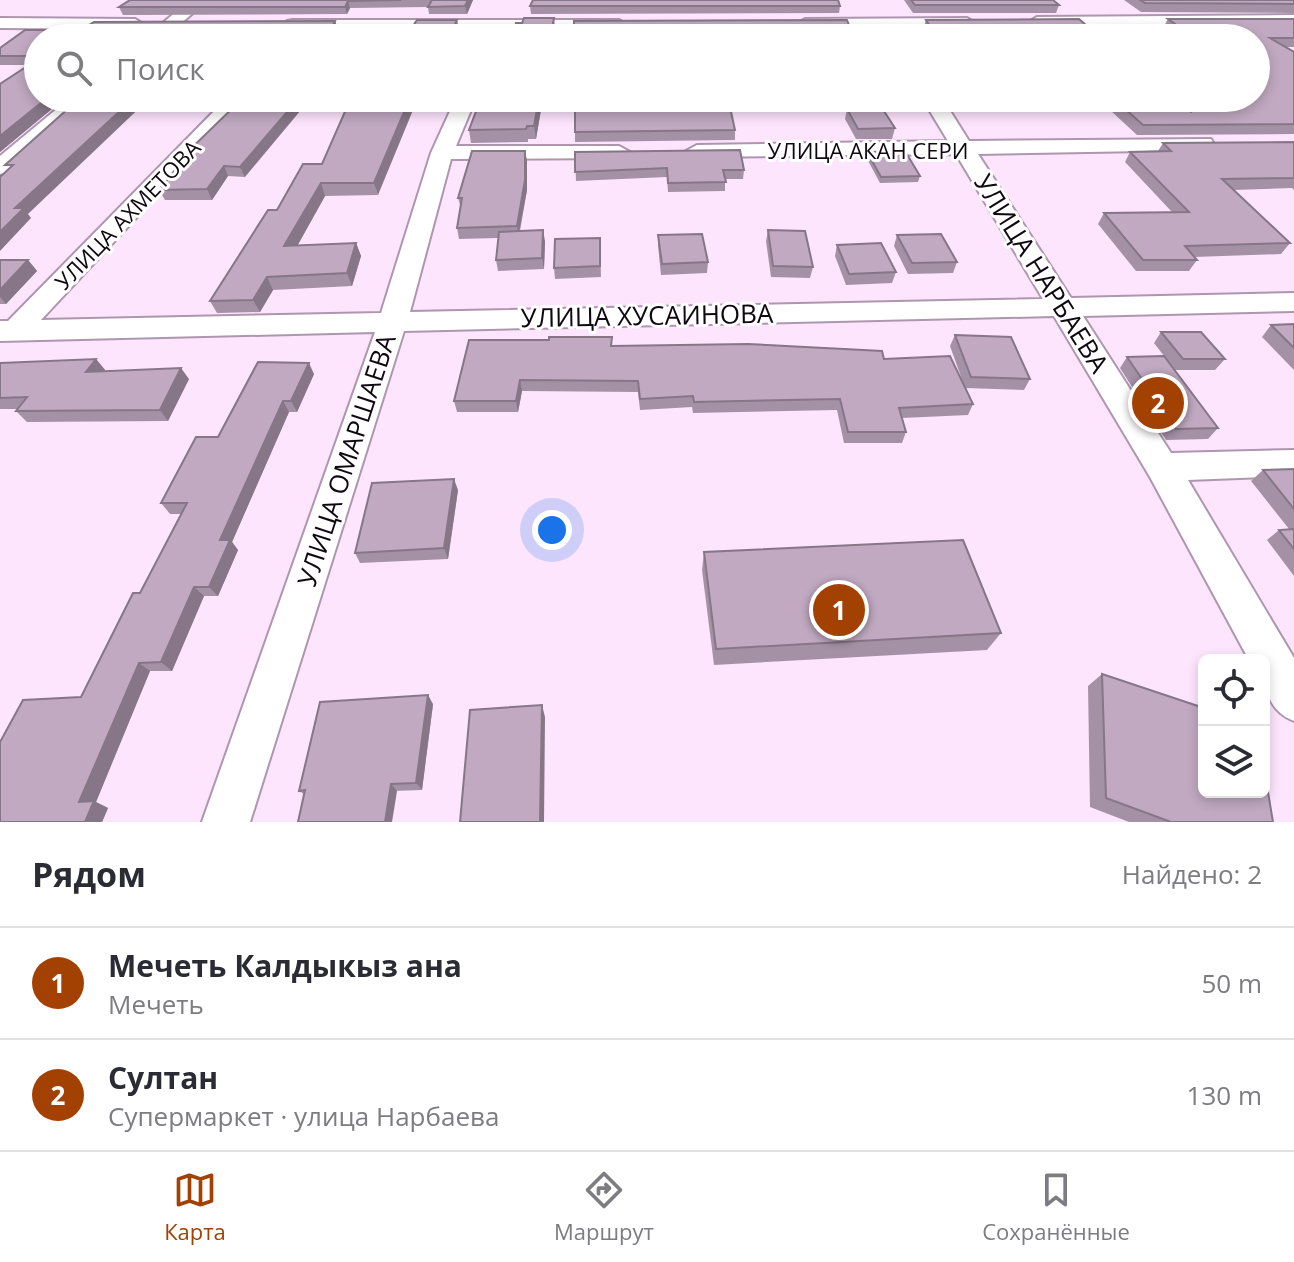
<!DOCTYPE html>
<html lang="ru">
<head>
<meta charset="utf-8">
<style>
  :root { --surface:#fff; --page:#f2f2f3; --text:#2b2b33; --muted:#7c7c81; --line:#e1e1e2; --accent:#a34103 }
  body { margin:0; font-family:"Open Sans",sans-serif; background:var(--page); color:var(--text) }
  .controls { position:absolute; right:24px; bottom:24px; display:grid; overflow:hidden; border-radius:12px; box-shadow:0 4px 12px #0003 }
  .controls button { width:72px; height:72px; display:grid; place-items:center; padding:0; border:0; border-bottom:2px solid var(--line); background:var(--surface); color:var(--text); font:40px sans-serif }
  .you { position:absolute; left:552px; top:530px; width:28px; height:28px; margin:-20px; border:6px solid #fff; border-radius:50%; background:#1a73e8; box-shadow:0 0 0 12px #1a73e833 }
  .badge { display:grid; place-items:center; width:52px; height:52px; border-radius:50%; background:var(--accent); color:#fff; font-size:26px; font-weight:700 }
  .pin { position:absolute; translate:-50% -50%; border:4px solid #fff; box-shadow:0 2px 8px #0006 }
  .list { margin:0; padding:0; list-style:none }
  h2 { display:flex; justify-content:space-between; align-items:center; height:104px; margin:0; padding:0 32px; font-size:34px }
  h2 small { font-size:26px; font-weight:400; color:var(--muted) }
  .list li { display:grid; grid-template-columns:52px 1fr auto; gap:24px; align-items:center; box-sizing:border-box; height:112px; padding:0 32px; border-top:2px solid var(--line) }
  .list b { display:block; font-size:30px; white-space:nowrap }
  .list p { margin:0; font-size:26px; white-space:nowrap; color:var(--muted) }
  .list em { font-size:26px; font-style:normal; color:var(--muted) }
  .icon { flex:none; width:44px; height:44px; fill:none; stroke:currentColor; stroke-width:2; stroke-linecap:round; stroke-linejoin:round }
  .map { position:relative; flex:none; width:1294px; height:822px; overflow:hidden }
  .search { position:absolute; background:var(--surface); box-shadow:0 4px 12px #0003; left:24px; right:24px; top:24px; height:88px; display:flex; align-items:center; gap:20px; box-sizing:border-box; padding:0 28px; border-radius:44px; color:var(--muted); font-size:30px }
  .sheet { height:328px; background:var(--surface) }
  nav { display:flex; justify-content:space-around; align-items:center; box-sizing:border-box; height:112px; border-top:2px solid var(--line); background:var(--surface); font-size:22px; color:var(--muted) }
  nav a { display:grid; justify-items:center; gap:4px }
  nav .on { color:var(--accent) }
  .map>svg:first-child { display:block }
  .lines { fill:none; stroke-linecap:round; stroke-linejoin:round }
  .minor-casing { stroke:#ad96ae; stroke-width:4 }
  .minor { fill:#fff; fill-rule:evenodd }
  .wall { fill:#a591a6 }
  .shaded-wall { fill:#867687 }
  .building { fill:#c0a9c1; stroke:#867687; stroke-width:2 }
  .labels { text-anchor:middle; dominant-baseline:central; stroke-width:6; stroke-linejoin:round; paint-order:stroke }
  .far-street-label { font-size:22px; fill:#100810; stroke:#fff }
  .street-label { font-size:26px; fill:#100810; stroke:#fff }
</style>
</head>
<body>
<div class="map">
<svg width="1294" height="822" viewBox="0 0 1294 822">
  <rect width="100%" height="100%" fill="#fde5fe"/>
  <g class="lines">
    <g class="minor-casing">
      <g id="minor">
        <polygon points="190,0 208,0 164,38 145,38"/>
        <polygon points="1294,15 1294,25 1037,27 1029,22 1037,17"/>
        <polygon points="0,18 135,19 143,24 135,29 0,28"/>
        <polygon points="967,18 975,23 973,26 805,29 797,24 805,19"/>
        <polygon points="293,20 619,20 627,25 619,30 287,29 287,21"/>
        <polygon points="70,98 92,98 8,172 0,174 0,156"/>
        <path d="M 227,98 L 248,98 L 41,320 L 381,313 L 431,153 L 456,98 L 476,98 L 456,146 L 619,146 L 630,152 L 619,158 L 451,159 L 410,312 L 1043,299 L 956,154 L 697,157 L 686,151 L 697,145 L 948,141 L 922,98 L 942,98 L 969,141 L 1211,139 L 1214,144 L 1211,149 L 1203,150 L 978,154 L 1071,298 L 1294,293 L 1294,311 L 1083,316 L 1171,453 L 1294,450 L 1294,476 L 1188,480 L 1294,658 L 1294,721 C 1267,710 1264,687 1264,660 L 1249,660 L 1150,477 L 1054,316 L 404,331 L 250,822 L 202,822 L 375,332 L 0,341 L 0,321 L 8,321 Z"/>
      </g>
    </g>
    <use href="#minor" class="minor"/>
  </g>
  <g class="wall">
    <polygon points="130,0 473,0 467,14 429,14 428,7 350,8 347,14 123,15 119,7"/>
    <polygon points="904,0 1053,0 1059,5 1056,13 913,13"/>
    <polygon points="1124,0 1294,0 1294,13 1141,12"/>
    <polygon points="530,6 840,6 839,13 531,14"/>
    <polygon points="1168,19 1294,19 1294,47 1285,47 1294,52 1294,134 1137,135 1097,98 1174,98 1191,112 1256,38 1177,38 1163,28"/>
    <polygon points="926,20 1101,38 929,38 923,29"/>
    <polygon points="335,21 338,30 334,38 38,38 38,98 65,98 0,152 0,84 28,65 0,65 0,56 9,56 0,56 0,48 25,30 81,30 94,22"/>
    <polygon points="243,98 245,177 228,176 212,200 165,200 159,190 177,168 175,164"/>
    <polygon points="351,98 378,195 325,196 297,246 356,243 361,256 352,286 273,290 260,312 217,313 210,301 277,210 322,164"/>
    <polygon points="543,98 536,139 528,139 528,142 471,143 469,130"/>
    <polygon points="701,98 728,98 735,130 735,140 575,142 575,132 662,107 662,103 702,102"/>
    <polygon points="852,98 878,98 880,101 878,108 895,128 892,139 856,139 845,119 847,109 858,108"/>
    <polygon points="1294,142 1294,190 1292,188 1233,190 1290,243 1281,254 1194,257 1197,260 1189,271 1136,271 1098,224 1104,213 1172,212 1125,162 1130,152 1158,151 1163,143"/>
    <polygon points="525,151 527,161 527,190 520,231 545,241 544,269 498,271 496,260 498,238 459,239 457,228 461,208 458,198"/>
    <polygon points="575,152 744,170 743,179 725,179 725,191 668,192 667,177 576,181"/>
    <polygon points="867,152 920,176 918,182 880,183 866,157"/>
    <polygon points="768,230 813,267 810,278 771,277 766,241"/>
    <polygon points="658,235 708,262 707,273 661,275 658,246"/>
    <polygon points="897,235 957,262 953,273 908,274 894,246"/>
    <polygon points="600,238 601,277 555,279 554,268"/>
    <polygon points="837,245 896,272 892,283 846,285 835,256"/>
    <polygon points="0,260 28,260 37,271 6,304 0,304"/>
    <polygon points="1294,324 1294,370 1262,337 1271,325"/>
    <polygon points="1161,332 1225,359 1215,370 1175,370 1218,428 1208,439 1166,440 1120,368 1127,357 1164,356 1154,343"/>
    <polygon points="955,335 1030,379 1024,390 965,388 950,346"/>
    <polygon points="612,337 612,346 884,359 973,404 968,415 902,418 906,432 902,443 844,443 837,410 693,413 692,407 640,410 638,392 522,391 518,412 457,412 454,401 549,340"/>
    <polygon points="96,359 105,370 104,371 189,379 168,421 27,422 16,411 18,409 0,409 0,363"/>
    <polygon points="314,374 297,412 289,412 232,542 238,550 218,596 204,596 172,671 150,671 96,802 108,808 102,822 0,822 81,697 140,593 182,514 170,514 161,503"/>
    <polygon points="1294,469 1294,576 1267,540 1279,530 1289,529 1251,481 1263,470"/>
    <polygon points="458,490 448,559 360,563 355,553"/>
    <polygon points="704,552 1001,633 987,650 714,665 702,570"/>
    <polygon points="1102,674 1273,822 1129,822 1090,807 1088,686"/>
    <polygon points="433,704 422,790 304,794 299,791"/>
  </g>
  <g class="shaded-wall">
    <polygon points="468,0 473,0 467,14 465,6"/>
    <polygon points="348,1 350,8 347,14 345,7"/>
    <polygon points="554,18 555,30 553,38 550,38"/>
    <polygon points="457,20 459,30 456,38 449,38"/>
    <polygon points="335,21 338,30 334,38 327,38"/>
    <polygon points="47,98 65,98 0,152 0,136"/>
    <polygon points="134,98 150,98 28,214 31,218 0,251 0,232 15,208"/>
    <polygon points="299,98 311,98 245,177 240,167"/>
    <polygon points="410,98 418,98 378,195 374,183"/>
    <polygon points="539,98 543,98 536,139 534,126"/>
    <polygon points="880,101 877,110 865,108"/>
    <polygon points="525,151 527,161 527,190 518,237 517,226"/>
    <polygon points="224,166 228,176 212,200 207,189"/>
    <polygon points="321,183 325,196 290,259 284,246"/>
    <polygon points="543,230 545,241 544,269 542,258"/>
    <polygon points="356,243 361,256 352,286 347,273"/>
    <polygon points="28,260 37,271 6,304 0,297 0,290"/>
    <polygon points="267,277 273,290 260,312 253,300"/>
    <polygon points="96,359 105,370 95,383 86,372"/>
    <polygon points="309,363 314,374 297,412 291,401"/>
    <polygon points="181,368 189,379 168,421 160,410"/>
    <polygon points="520,380 522,391 518,412 516,401"/>
    <polygon points="283,401 289,412 232,542 238,550 218,596 209,587 220,540"/>
    <polygon points="454,479 458,490 448,559 444,548"/>
    <polygon points="194,587 204,596 172,671 161,662"/>
    <polygon points="139,663 150,671 96,802 108,808 102,822 85,822 79,802"/>
    <polygon points="428,695 433,704 422,790 416,783"/>
    <polygon points="542,705 545,717 544,822 540,822"/>
    <polygon points="391,784 397,791 392,822 385,822"/>
  </g>
  <g class="building">
    <polygon points="130,0 401,0 348,1 345,7 119,7"/>
    <polygon points="432,0 468,0 465,6 428,7"/>
    <polygon points="533,0 838,0 840,6 530,6"/>
    <polygon points="911,0 1053,0 1059,5 915,5"/>
    <polygon points="1140,0 1294,0 1294,4 1145,3"/>
    <polygon points="524,18 554,18 550,38 512,38 516,23 522,23"/>
    <polygon points="1079,19 1101,38 1020,38 1015,33 1009,38 938,38 926,20"/>
    <polygon points="1168,19 1294,19 1294,38 1270,38 1294,52 1294,124 1143,125 1113,98 1174,98 1191,112 1204,98 1256,98 1256,38 1195,38"/>
    <polygon points="417,20 457,20 449,38 405,38"/>
    <polygon points="847,20 854,38 574,38 574,21"/>
    <polygon points="335,21 327,38 38,38 38,56 0,56 0,48 25,30 81,30 94,22"/>
    <polygon points="38,59 38,98 47,98 0,136 0,84"/>
    <polygon points="80,98 134,98 15,208 24,208 0,232 0,177 13,165 5,165"/>
    <polygon points="243,98 299,98 240,167 224,166 207,189 159,190 180,164 175,164"/>
    <polygon points="351,98 410,98 374,183 321,183 284,246 356,243 347,273 267,277 253,300 210,301 268,210 277,210 303,164 322,164"/>
    <polygon points="481,98 539,98 534,126 527,126 526,129 469,130"/>
    <polygon points="703,98 728,98 735,130 575,132 575,109 663,107 662,103 704,102"/>
    <polygon points="859,98 878,98 880,101 865,108"/>
    <polygon points="882,108 895,128 858,129 847,109"/>
    <polygon points="1294,142 1294,178 1222,179 1290,243 1185,246 1197,260 1143,260 1104,213 1189,212 1130,152 1171,151 1163,143"/>
    <polygon points="740,150 744,170 723,170 726,182 668,183 667,168 575,172 575,152"/>
    <polygon points="472,151 525,151 525,180 517,226 457,228 462,198 458,198"/>
    <polygon points="905,151 920,176 881,177 867,152"/>
    <polygon points="543,230 542,258 496,260 499,232"/>
    <polygon points="768,230 805,231 813,267 773,266"/>
    <polygon points="702,234 708,262 662,264 658,235"/>
    <polygon points="941,234 957,262 912,263 897,235"/>
    <polygon points="600,238 600,266 554,268 555,239"/>
    <polygon points="881,243 896,272 849,274 837,245"/>
    <polygon points="0,260 28,260 0,290"/>
    <polygon points="1294,324 1294,348 1271,325"/>
    <polygon points="1161,332 1201,332 1225,359 1183,359"/>
    <polygon points="955,335 1011,337 1030,379 971,377"/>
    <polygon points="549,337 612,337 611,346 748,344 882,351 884,359 950,356 973,404 899,408 906,432 848,432 840,399 694,402 693,396 640,399 638,381 520,380 516,401 454,401 469,340 549,340"/>
    <polygon points="1164,356 1218,428 1176,429 1127,357"/>
    <polygon points="96,359 86,372 181,368 160,410 16,411 27,397 0,398 0,363"/>
    <polygon points="258,362 309,363 291,401 283,401 220,540 230,540 209,587 194,587 161,662 139,663 79,802 94,801 85,822 0,822 0,742 23,700 81,697 133,593 140,593 187,503 161,503 196,437 218,437"/>
    <polygon points="1294,469 1294,509 1263,470"/>
    <polygon points="454,479 444,548 355,553 372,483"/>
    <polygon points="1294,529 1294,549 1279,530"/>
    <polygon points="963,540 1001,633 716,649 704,552"/>
    <polygon points="1102,674 1204,708 1204,792 1264,792 1264,768 1273,822 1171,822 1106,798"/>
    <polygon points="428,695 416,783 391,784 385,822 298,822 305,790 299,791 320,702"/>
    <polygon points="542,705 540,822 460,822 470,710"/>
  </g>
  <g class="labels">
    <g class="far-street-label">
      <text x="868" y="150">УЛИЦА АКАН СЕРИ</text>
      <text transform="translate(127 214) rotate(-46)">УЛИЦА АХМЕТОВА</text>
    </g>
    <g class="street-label">
      <text transform="translate(1042 273) rotate(58)">УЛИЦА НАРБАЕВА</text>
      <text transform="translate(647 315) rotate(-1)">УЛИЦА ХУСАИНОВА</text>
      <text transform="translate(346 460) rotate(-72)">УЛИЦА ОМАРШАЕВА</text>
    </g>
  </g>
</svg>
<div class="controls">
<button><svg class="icon" aria-label="locate" viewBox="0 0 24 24"><circle cx="12" cy="12" r="6"/><path d="M12 2v4M12 18v4M2 12h4M18 12h4"/></svg></button>
<button><svg class="icon" aria-label="layers" viewBox="0 0 24 24"><path d="M12 4l9 5-9 5-9-5zM3 14l9 5 9-5"/></svg></button>
</div>
<div class="you"></div>
<div class="pin badge" style="left:839px;top:610px">1</div>
<div class="pin badge" style="left:1158px;top:403px">2</div>
<div class="search"><svg class="icon" aria-label="search" viewBox="0 0 24 24"><circle cx="10" cy="10" r="6"/><path d="M15 15l6 6"/></svg>Поиск</div>
</div>
<section class="sheet">
<h2>Рядом<small>Найдено: 2</small></h2>
<ul class="list">
<li><span class="badge">1</span><div><b>Мечеть Калдыкыз ана</b><p>Мечеть</p></div><em>50 m</em></li>
<li><span class="badge">2</span><div><b>Султан</b><p>Супермаркет · улица Нарбаева</p></div><em>130 m</em></li>
</ul>
</section>
<nav>
<a class="on"><svg class="icon" aria-label="map" viewBox="0 0 24 24"><path d="M3 6l6-2 6 2 6-2v14l-6 2-6-2-6 2zM9 4v14M15 6v14"/></svg>Карта</a>
<a><svg class="icon" aria-label="directions" viewBox="0 0 24 24"><path d="M12 3l9 9-9 9-9-9zM9 14v-3h6M13 9l2 2-2 2"/></svg>Маршрут</a>
<a><svg class="icon" aria-label="saved" viewBox="0 0 24 24"><path d="M7 4h10v16l-5-4-5 4z"/></svg>Сохранённые</a>
</nav>
</body>
</html>
